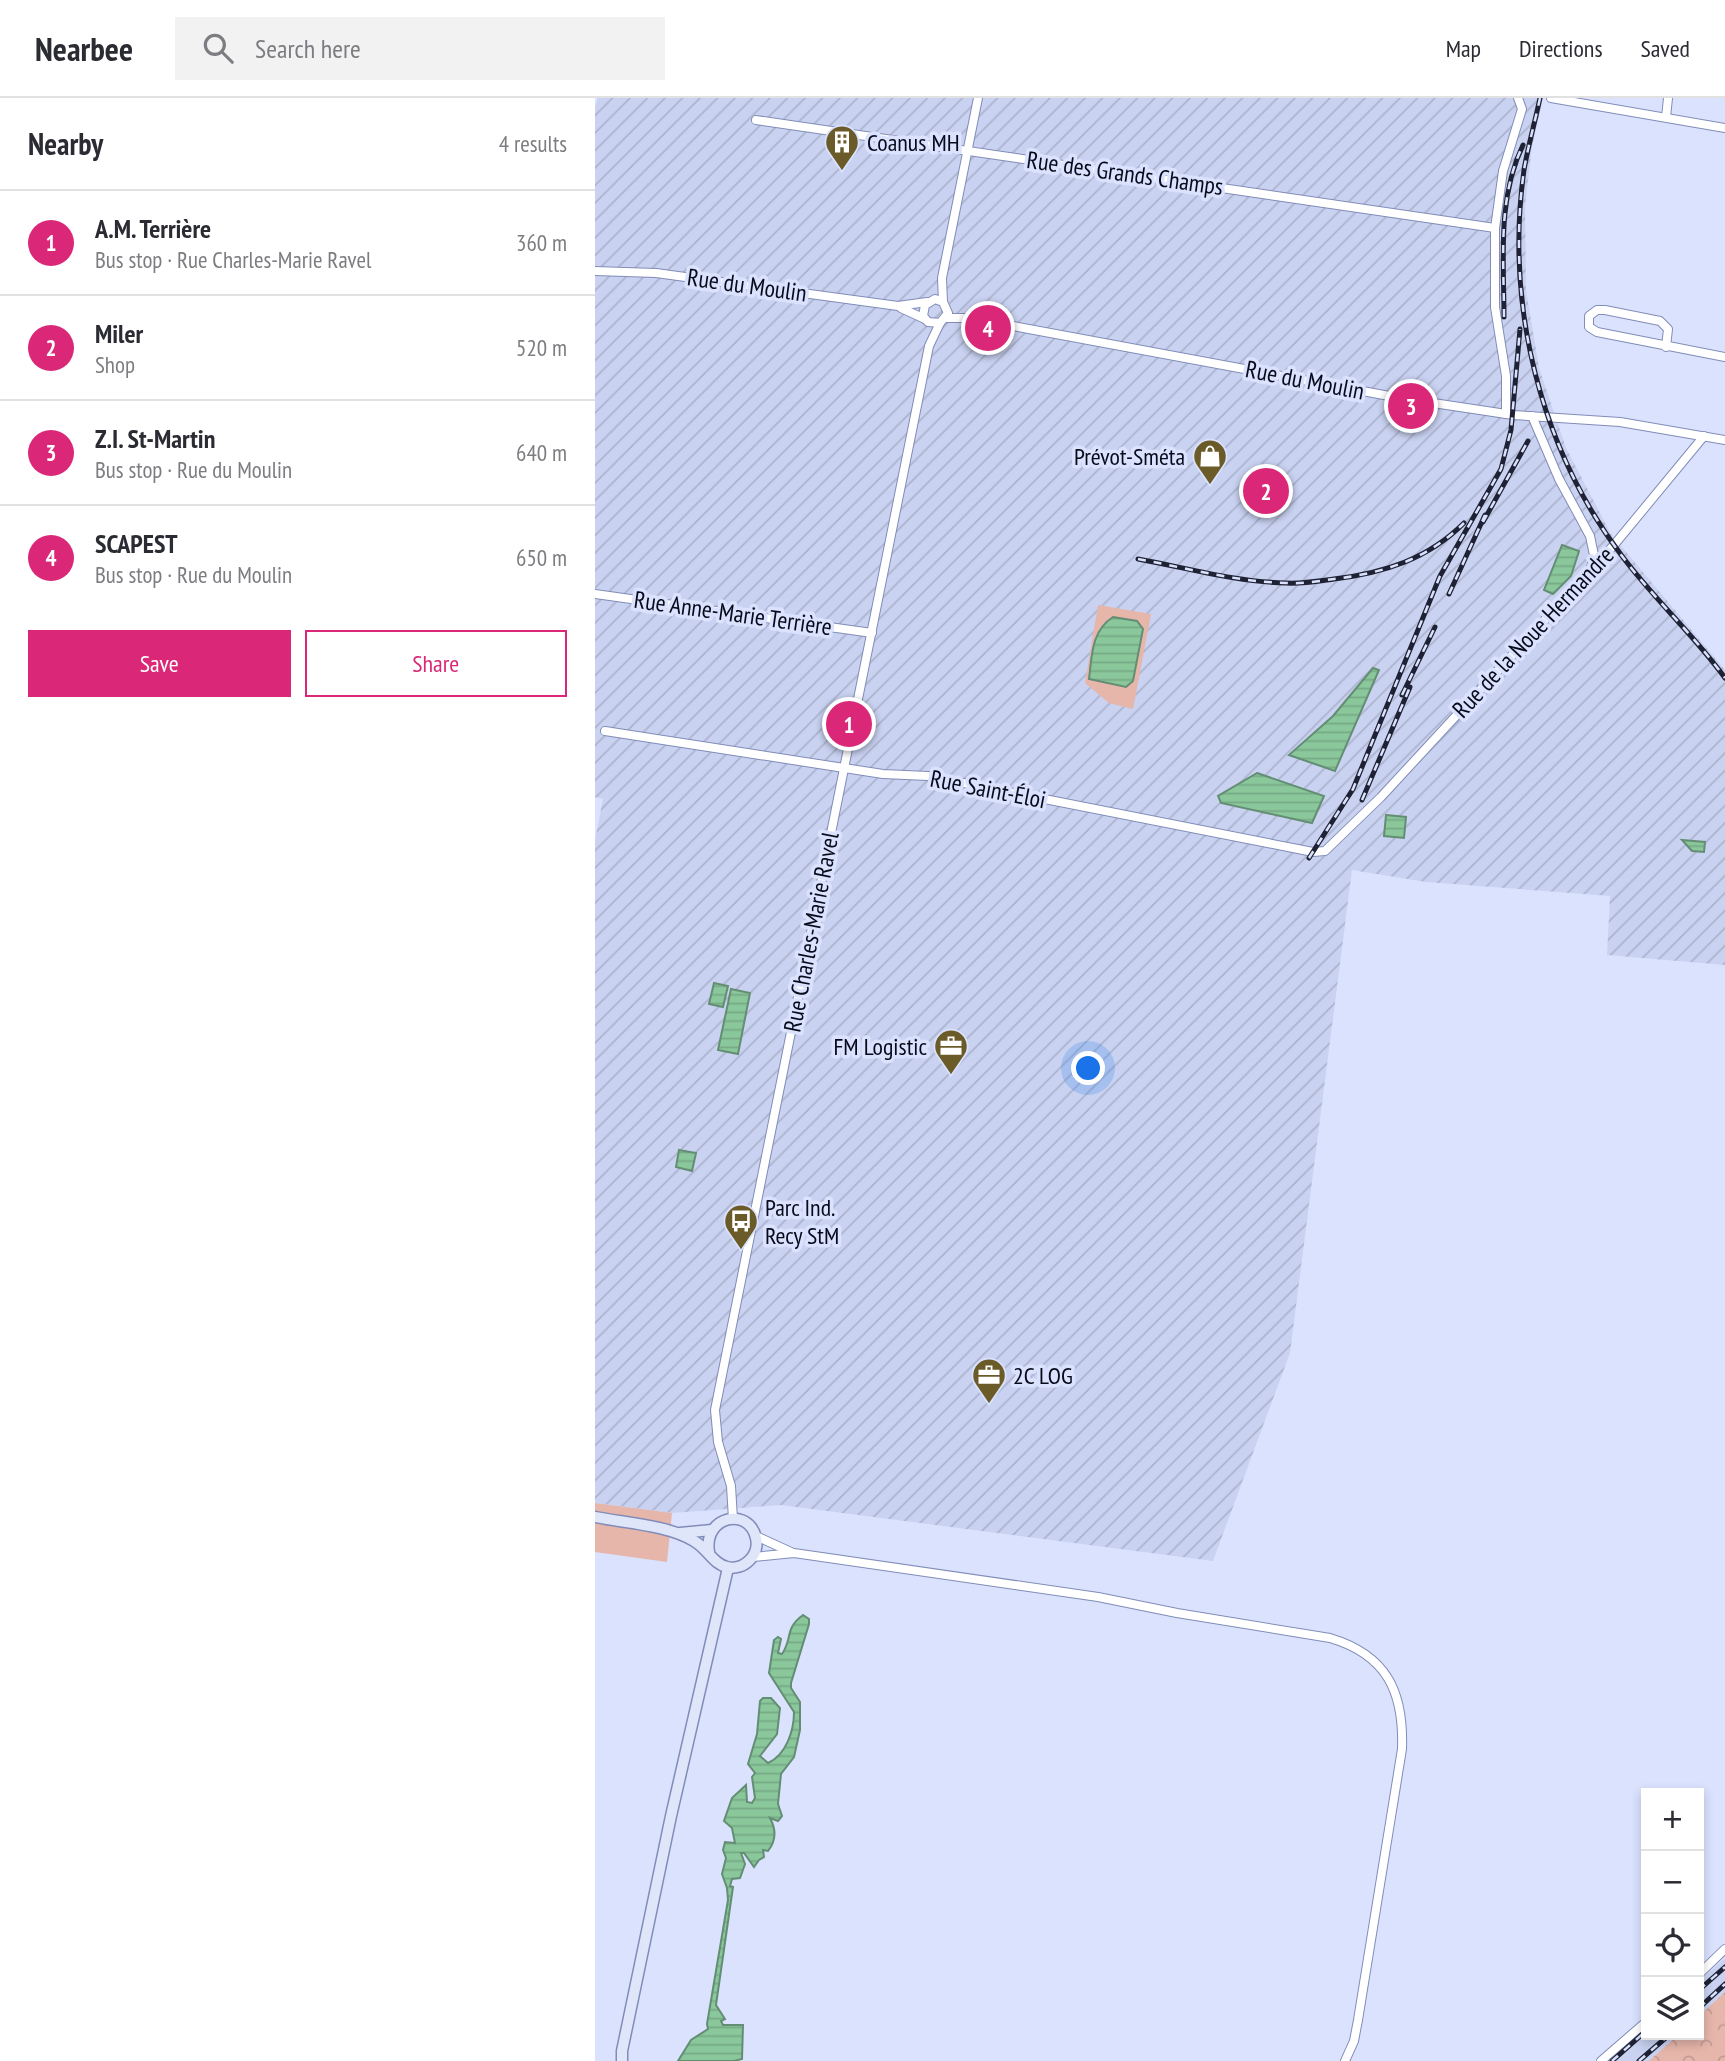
<!DOCTYPE html>
<html lang="en">
<head>
<meta charset="utf-8">
<style>
  :root { --surface:#fff; --page:#f2f2f3; --text:#2b2b33; --muted:#7c7c81; --line:#e1e1e2; --accent:#db2777 }
  body { margin:0; font-family:"PT Sans Narrow",sans-serif; background:var(--page); color:var(--text) }
  .controls { position:absolute; right:21px; bottom:21px; display:grid; overflow:hidden; border-radius:0px; box-shadow:0 4px 10px #0003 }
  .controls button { width:63px; height:63px; display:grid; place-items:center; padding:0; border:0; border-bottom:2px solid var(--line); background:var(--surface); color:var(--text); font:35px sans-serif }
  .you { position:absolute; left:494px; top:971px; width:24px; height:24px; margin:-18px; border:5px solid #fff; border-radius:50%; background:#1a73e8; box-shadow:0 0 0 10px #1a73e833 }
  .badge { display:grid; place-items:center; width:46px; height:46px; border-radius:50%; background:var(--accent); color:#fff; font-size:23px; font-weight:700 }
  .pin { position:absolute; translate:-50% -50%; border:4px solid #fff; box-shadow:0 2px 7px #0006 }
  .list { margin:0; padding:0; list-style:none }
  h2 { display:flex; justify-content:space-between; align-items:center; height:91px; margin:0; padding:0 28px; font-size:30px }
  h2 small { font-size:23px; font-weight:400; color:var(--muted) }
  .list li { display:grid; grid-template-columns:46px 1fr auto; gap:21px; align-items:center; box-sizing:border-box; height:105px; padding:0 28px; border-top:2px solid var(--line) }
  .list b { display:block; font-size:26px; white-space:nowrap }
  .list p { margin:0; font-size:23px; white-space:nowrap; color:var(--muted) }
  .list em { font-size:23px; font-style:normal; color:var(--muted) }
  .actions { display:flex; gap:14px; padding:21px 28px }
  .actions a { flex:1; padding:16px 0; border:2px solid var(--accent); border-radius:0px; text-align:center; font-size:24px; color:var(--accent) }
  .actions .main { background:var(--accent); color:#fff }
  .icon { flex:none; width:38px; height:38px; fill:none; stroke:currentColor; stroke-width:2; stroke-linecap:round; stroke-linejoin:round }
  .map { position:relative; flex:none; width:1130px; height:1963px; overflow:hidden }
  header { display:flex; align-items:center; gap:42px; box-sizing:border-box; height:98px; padding:0 35px; background:var(--surface); border-bottom:2px solid var(--line) }
  header strong { font-size:33px }
  nav { display:flex; gap:38px; margin-inline-start:auto; font-size:24px }
  .search { width:490px; height:63px; background:var(--page); display:flex; align-items:center; gap:18px; box-sizing:border-box; padding:0 24px; border-radius:0px; color:var(--muted); font-size:26px }
  main { display:flex }
  aside { flex:1; background:var(--surface) }
  .map>svg:first-child { display:block }
  .built { fill:#c9d2f1 }
  .industrial { fill:url(#industrial-furrows) }
  .grass { fill:#e6b6ab }
  .forest { fill:url(#forest-crowns) }
  .water { fill:url(#water-rules); stroke:#638e74; stroke-width:2 }
  .lines { fill:none; stroke-linecap:round; stroke-linejoin:round }
  .street-casing { stroke:#818cb8; stroke-width:10 }
  .secondary-casing { stroke:#818cb8; stroke-width:13 }
  .street { stroke:#fff; stroke-width:8 }
  .secondary { stroke:#e0e6fa; stroke-width:10 }
  .rail-casing { stroke:#1f2234; stroke-width:5 }
  .rail { stroke:#dae2fe; stroke-width:2.5; stroke-dasharray:8; stroke-linecap:butt }
  .labels { text-anchor:middle; dominant-baseline:central; stroke-width:7; stroke-linejoin:round; paint-order:stroke }
  .poi-label { font-size:24px; fill:#070a1a; stroke:#dae2fe; text-anchor:start }
  .street-label { font-size:24px; fill:#070a1a; stroke:#dae2fe }
</style>
</head>
<body>
<header>
<strong>Nearbee</strong>
<div class="search"><svg class="icon" aria-label="search" viewBox="0 0 24 24"><circle cx="10" cy="10" r="6"/><path d="M15 15l6 6"/></svg>Search here</div>
<nav><a>Map</a><a>Directions</a><a>Saved</a></nav>
</header>
<main>
<aside>
<h2>Nearby<small>4 results</small></h2>
<ul class="list">
<li><span class="badge">1</span><div><b>A.M. Terrière</b><p>Bus stop · Rue Charles-Marie Ravel</p></div><em>360 m</em></li>
<li><span class="badge">2</span><div><b>Miler</b><p>Shop</p></div><em>520 m</em></li>
<li><span class="badge">3</span><div><b>Z.I. St-Martin</b><p>Bus stop · Rue du Moulin</p></div><em>640 m</em></li>
<li><span class="badge">4</span><div><b>SCAPEST</b><p>Bus stop · Rue du Moulin</p></div><em>650 m</em></li>
</ul>
<div class="actions"><a class="main">Save</a><a>Share</a></div>
</aside>
<div class="map">
<svg width="1130" height="1963" viewBox="0 0 1130 1963">
  <defs>
    <pattern id="industrial-furrows" width="10" height="10" patternUnits="userSpaceOnUse" patternTransform="scale(1.75)"><rect width="10" height="10" fill="#c9d2f1"/><path d="M-1 1l2-2M0 10L10 0M9 11l2-2" fill="none" stroke="#abb3ce"/></pattern>
    <pattern id="forest-crowns" width="20" height="18" patternUnits="userSpaceOnUse" patternTransform="scale(1.75)"><rect width="20" height="18" fill="#e6b6ab"/><path d="M2 6a3 3 0 1 1 6 0M12 15a3 3 0 1 1 6 0" fill="none" stroke="#c49b93"/></pattern>
    <pattern id="water-rules" width="6" height="5" patternUnits="userSpaceOnUse" patternTransform="scale(1.75)"><rect width="6" height="5" fill="#8ac79b"/><path d="M0 2.5h6" fill="none" stroke="#76aa85"/></pattern>
  </defs>
  <rect width="100%" height="100%" fill="#dae2fe"/>
  <g class="built">
    <polygon points="1130,1860 1130,1894 1104,1918 1104,1883"/>
    <polygon points="1051,1929 1051,1937 1083,1937 1054,1963 1012,1963"/>
  </g>
  <polygon class="industrial" points="3,0 948,0 937,49 930,108 931,192 944,270 971,350 1016,436 1130,572 1130,867 1012,857 1015,798 831,784 757,772 695,1255 618,1463 186,1407 77,1415 0,1405 0,742 8,701 0,699 0,9"/>
  <g class="grass">
    <polygon points="503,507 556,516 538,611 514,605 490,585"/>
    <polygon points="0,1405 77,1415 72,1464 0,1454"/>
  </g>
  <polygon class="forest" points="1130,1894 1130,1963 1054,1963 1083,1937 1104,1937 1104,1918"/>
  <g class="water">
    <polygon points="967,447 984,453 976,478 958,496 949,492"/>
    <path d="M 518,519 L 542,523 L 548,531 L 538,583 L 531,589 L 494,581 C 497,558 496,533 518,519 Z"/>
    <polygon points="778,570 784,572 740,673 694,657 738,618"/>
    <polygon points="662,675 729,698 717,725 626,705 623,698"/>
    <polygon points="791,717 811,719 809,740 789,738"/>
    <polygon points="1087,742 1110,744 1109,754 1097,753"/>
    <polygon points="119,885 133,888 128,909 114,906"/>
    <polygon points="136,891 155,895 143,956 123,952"/>
    <polygon points="84,1052 101,1055 97,1073 81,1069"/>
    <path d="M 208,1517 L 214,1521 L 214,1526 L 196,1585 L 196,1590 L 205,1604 L 205,1632 L 199,1659 L 186,1676 L 183,1706 L 187,1718 L 183,1723 L 175,1720 C 181,1731 181,1743 173,1753 L 168,1752 L 169,1759 L 164,1762 L 159,1769 L 149,1755 L 146,1755 L 150,1766 L 145,1780 L 137,1781 L 135,1788 L 138,1789 L 121,1907 L 130,1921 L 126,1923 L 128,1927 L 148,1927 L 147,1961 L 139,1963 L 83,1963 L 96,1942 L 113,1931 L 112,1926 L 133,1802 L 132,1790 L 127,1776 L 131,1760 L 128,1752 L 130,1744 L 140,1745 L 137,1730 L 129,1723 L 137,1700 L 151,1687 L 152,1704 L 157,1705 L 160,1700 L 157,1679 L 160,1675 L 153,1666 L 162,1636 L 165,1603 L 168,1600 L 176,1600 L 185,1610 L 182,1636 L 165,1658 L 173,1665 C 191,1657 199,1633 199,1614 L 174,1575 L 179,1542 L 183,1539 L 186,1541 L 183,1555 L 187,1556 C 198,1540 189,1531 208,1517 Z"/>
  </g>
  <g class="lines">
    <g class="street-casing">
      <g id="street">
        <polyline points="956,0 1130,30"/>
        <polyline points="1071,19 1073,0"/>
        <polyline points="161,22 900,130"/>
        <polyline points="0,173 61,175 303,208 332,204"/>
        <polyline points="348,204 340,201 330,207 328,218 333,224 345,225 353,215 348,204 347,180 383,0"/>
        <polyline points="306,210 330,221"/>
        <polyline points="351,220 375,220 805,300 918,317 1025,324 1130,342"/>
        <polyline points="1071,249 1073,231 1065,223 1010,212 1002,212 994,218 994,229 1002,234 1130,259"/>
        <polyline points="911,316 911,278 900,209 900,130 908,73 927,11 923,0"/>
        <polyline points="937,318 964,381 995,438 999,457 996,470"/>
        <polyline points="0,496 277,535"/>
        <polyline points="10,633 288,676 333,678 718,754 730,753 786,699 1019,447 1109,338"/>
        <polyline points="138,1421 136,1388 123,1344 120,1312 334,248 345,225"/>
        <polyline points="161,1438 196,1454"/>
        <path d="M 158,1459 L 199,1455 L 503,1499 L 582,1515 L 735,1540 C 792,1557 809,1594 807,1651 L 763,1922 L 759,1943 L 750,1963"/>
        <polyline points="1104,1876 1130,1851"/>
        <polyline points="1006,1963 1051,1924"/>
      </g>
    </g>
    <g class="secondary-casing">
      <g id="secondary">
        <path d="M 0,1419 C 30,1425 73,1427 99,1443 C 112,1450 118,1466 132,1469 C 149,1473 165,1457 161,1440 C 154,1408 108,1418 114,1454"/>
        <polyline points="85,1435 117,1432"/>
        <polyline points="27,1963 27,1953 76,1718 133,1470"/>
      </g>
    </g>
    <use href="#street" class="street"/>
    <use href="#secondary" class="secondary"/>
    <g class="rail-casing">
      <g id="rail">
        <path d="M 945,0 C 940,24 933,48 929,72 C 910,207 945,350 1027,458 C 1059,501 1099,537 1130,580"/>
        <path d="M 909,219 C 909,161 902,101 928,47"/>
        <polyline points="888,424 933,343"/>
        <path d="M 543,461 C 592,470 642,484 691,485 C 707,486 724,483 739,481 C 789,475 833,461 869,425"/>
        <polyline points="854,496 890,417"/>
        <polyline points="807,597 840,529"/>
        <polyline points="767,702 815,589"/>
        <polyline points="714,760 758,691 845,478 906,371 916,332 925,231"/>
        <polyline points="1104,1892 1130,1869"/>
        <polyline points="1104,1910 1130,1886"/>
        <polyline points="1017,1963 1051,1933"/>
        <polyline points="1044,1963 1074,1937"/>
      </g>
    </g>
    <use href="#rail" class="rail"/>
  </g>
  <defs>
    <g id="building-pin" transform="scale(1.75)"><path d="M0 17L-7.5 6A9.5 9.5 0 1 1 7.5 6Z" fill="#6a5b29" stroke="#dae2fe"/><path d="M-4-6H4V6H1V3H-1V6H-4ZM-2.5-4.3h1.7v1.8h-1.7ZM.8-4.3h1.7v1.8H.8ZM-2.5-1h1.7V.8h-1.7ZM.8-1h1.7V.8H.8Z" fill="#fff"/></g>
    <g id="shop-pin" transform="scale(1.75)"><path d="M0 17L-7.5 6A9.5 9.5 0 1 1 7.5 6Z" fill="#6a5b29" stroke="#dae2fe"/><path d="M-5-2.5h2.3a2.7 3.5 0 0 1 5.4 0H5L5.5 6h-11ZM-1.5-2.5h3a1.5 2.3 0 0 0-3 0Z" fill="#fff"/></g>
    <g id="office-pin" transform="scale(1.75)"><path d="M0 17L-7.5 6A9.5 9.5 0 1 1 7.5 6Z" fill="#6a5b29" stroke="#dae2fe"/><path d="M-6-3h4V-5.5h4V-3h4V5H-6ZM-1-4.5V-3h2v-1.5ZM-6 0V1H6V0Z" fill="#fff"/></g>
    <g id="bus-pin" transform="scale(1.75)"><path d="M0 17L-7.5 6A9.5 9.5 0 1 1 7.5 6Z" fill="#6a5b29" stroke="#dae2fe"/><path d="M-5-6H5V4H4V6H2V4H-2V6H-4V4H-5ZM-3.5-4V0h7V-4ZM-3.5 1.2v1.5H-2V1.2ZM2 1.2v1.5H3.5V1.2Z" fill="#fff"/></g>
  </defs>
  <g fill-rule="evenodd">
    <use href="#building-pin" x="247" y="44"/>
    <use href="#shop-pin" x="615" y="358"/>
    <use href="#office-pin" x="356" y="948"/>
    <use href="#bus-pin" x="146" y="1123"/>
    <use href="#office-pin" x="394" y="1277"/>
  </g>
  <g class="labels">
    <g class="poi-label">
      <text x="272" y="44">Coanus MH</text>
      <text x="590" y="358" text-anchor="end">Prévot-Sméta</text>
      <text x="332" y="948" text-anchor="end">FM Logistic</text>
      <text x="170" y="1109">Parc Ind.<tspan x="170" dy="28">Recy StM</tspan></text>
      <text x="418" y="1277">2C LOG</text>
    </g>
    <g class="street-label">
      <text transform="translate(530 75) rotate(8)">Rue des Grands Champs</text>
      <text transform="translate(152 187) rotate(8)">Rue du Moulin</text>
      <text transform="translate(710 282) rotate(11)">Rue du Moulin</text>
      <text transform="translate(138 515) rotate(8)">Rue Anne-Marie Terrière</text>
      <text transform="translate(938 534) rotate(-47)">Rue de la Noue Hermandre</text>
      <text transform="translate(393 691) rotate(11)">Rue Saint-Éloi</text>
      <text transform="translate(216 834) rotate(-79)">Rue Charles-Marie Ravel</text>
    </g>
  </g>
</svg>
<div class="controls">
<button>+</button>
<button>−</button>
<button><svg class="icon" aria-label="locate" viewBox="0 0 24 24"><circle cx="12" cy="12" r="6"/><path d="M12 2v4M12 18v4M2 12h4M18 12h4"/></svg></button>
<button><svg class="icon" aria-label="layers" viewBox="0 0 24 24"><path d="M12 4l9 5-9 5-9-5zM3 14l9 5 9-5"/></svg></button>
</div>
<div class="you"></div>
<div class="pin badge" style="left:254px;top:626px">1</div>
<div class="pin badge" style="left:671px;top:393px">2</div>
<div class="pin badge" style="left:816px;top:308px">3</div>
<div class="pin badge" style="left:393px;top:230px">4</div>
</div>
</main>
</body>
</html>
